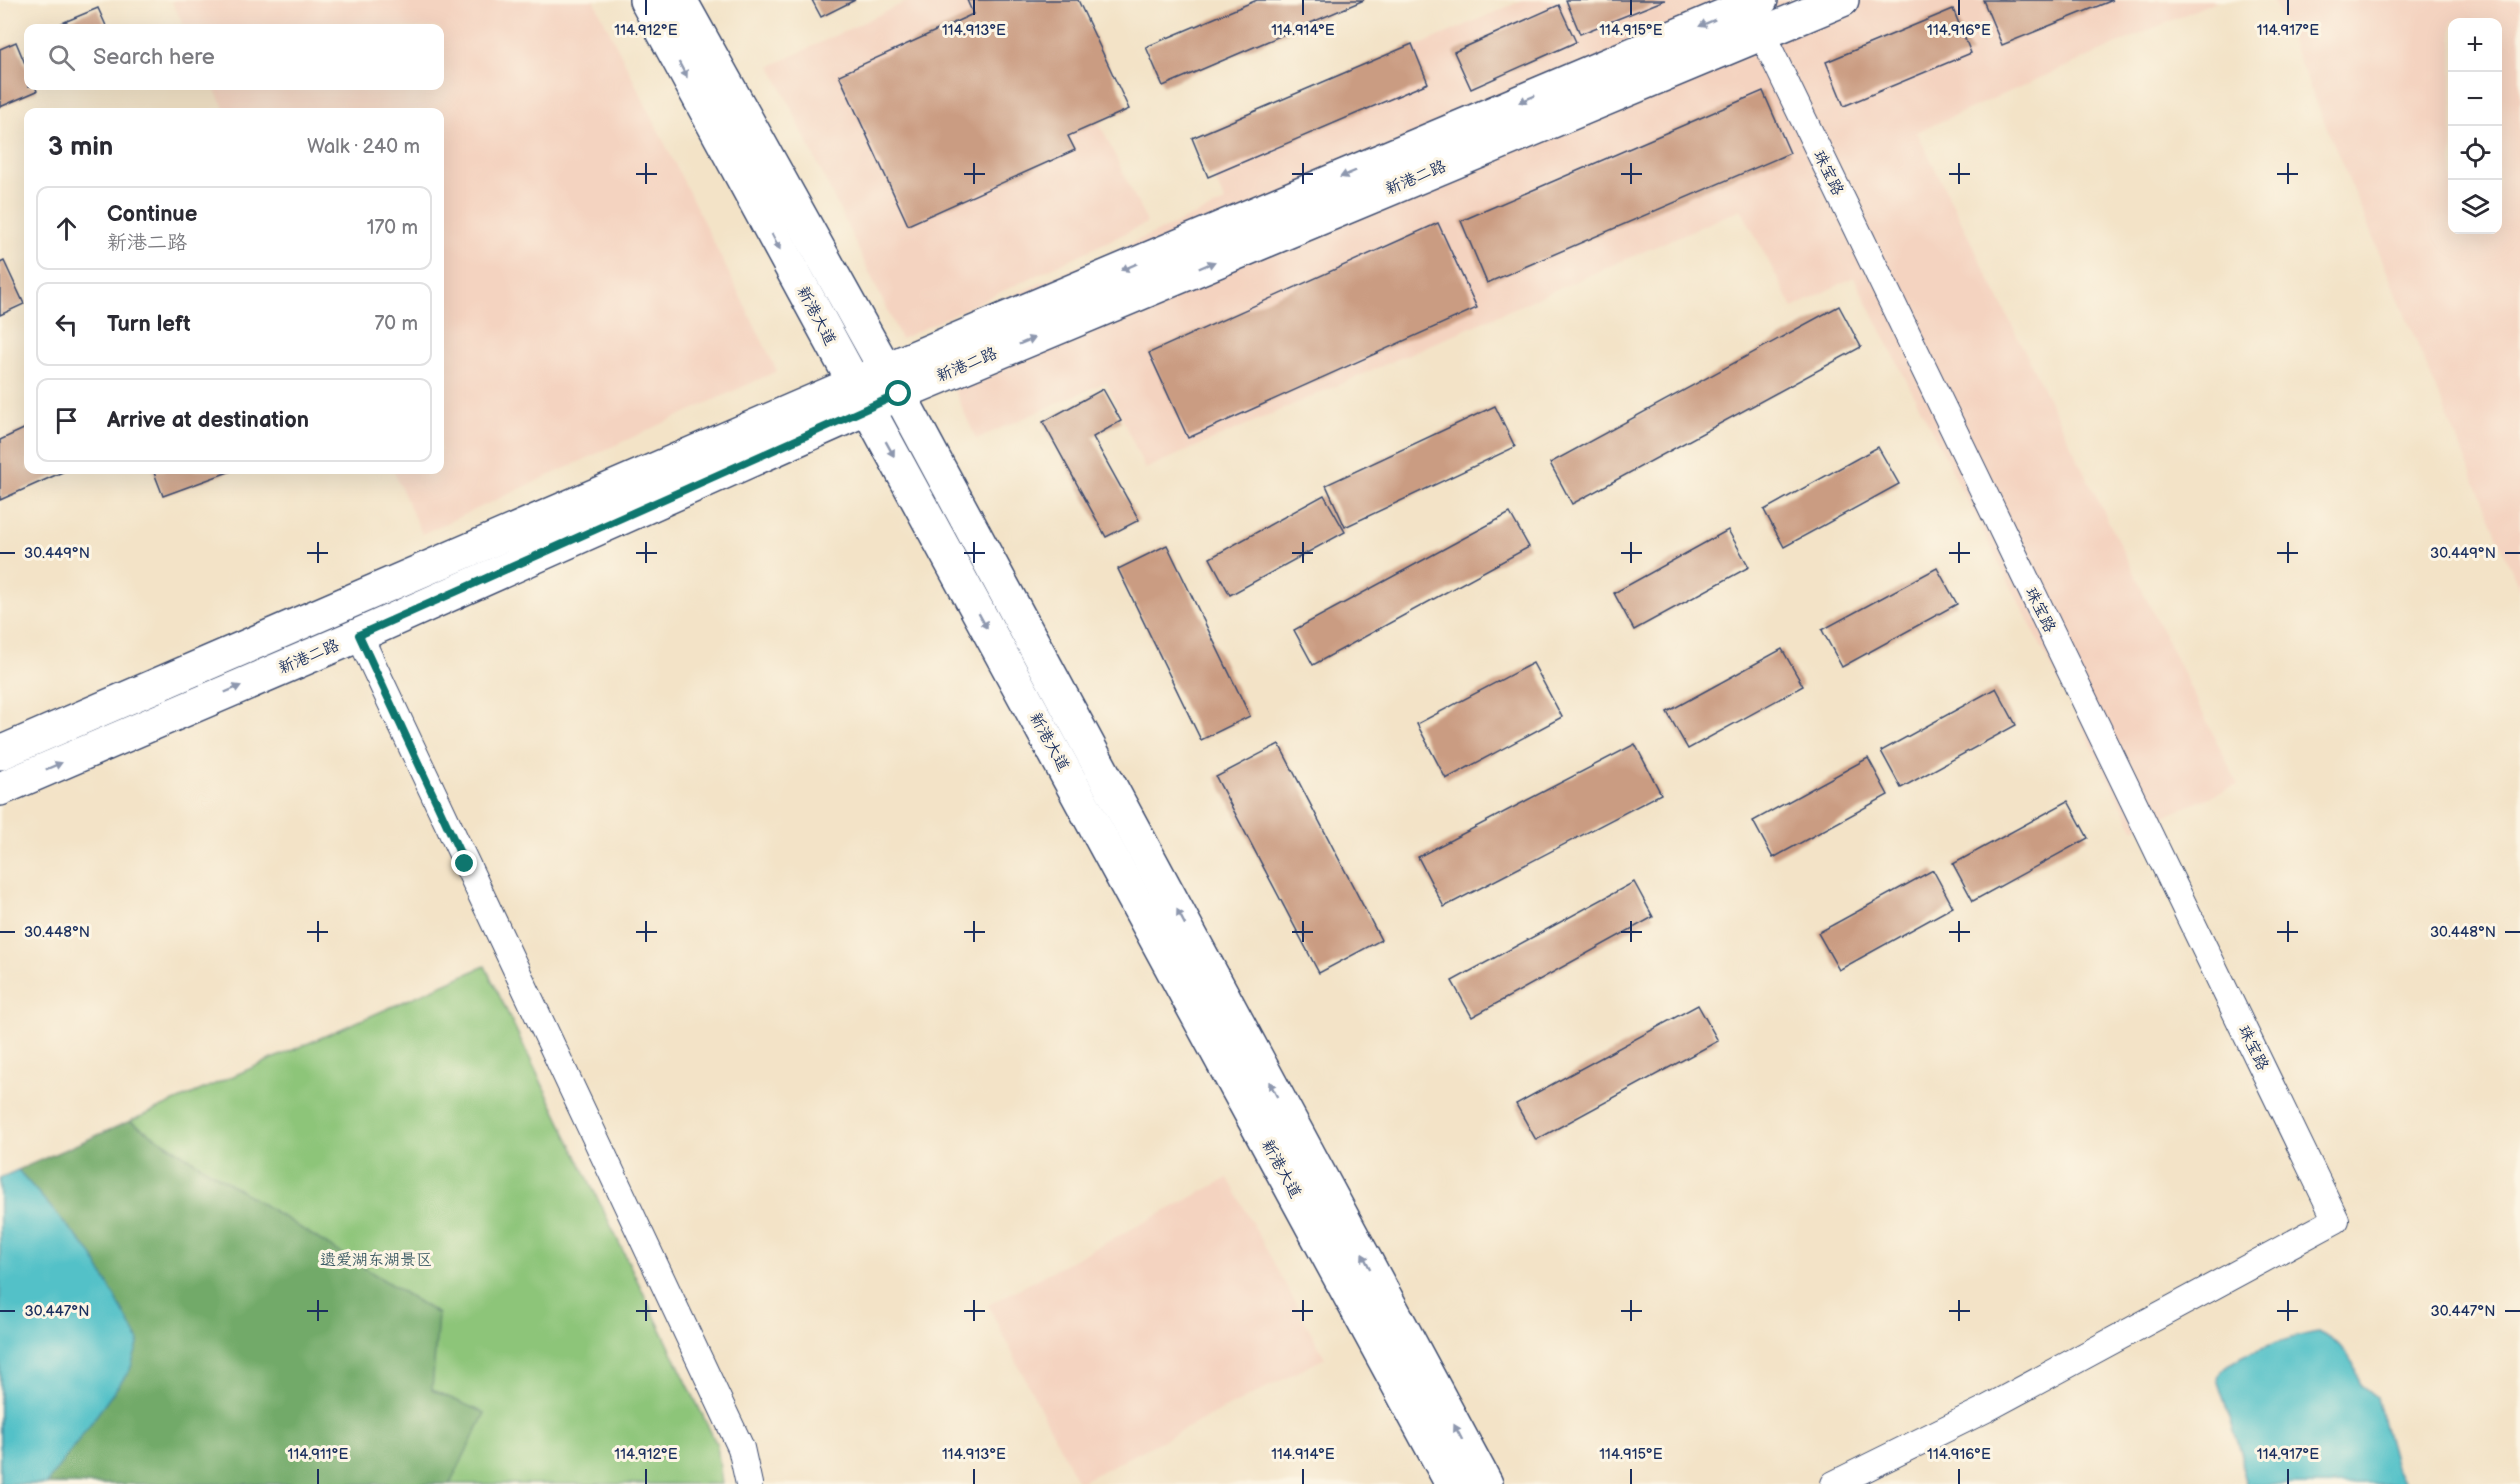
<!DOCTYPE html>
<html lang="en">
<head>
<meta charset="utf-8">
<style>
  :root { --surface:#fff; --page:#f7f7f7; --text:#2b2b33; --muted:#7c7c81; --line:#e1e1e2 }
  body { margin:0; font-family:"Balsamiq Sans","LXGW WenKai TC",sans-serif; background:var(--page); color:var(--text) }
  .controls { position:absolute; right:18px; top:18px; display:grid; overflow:hidden; border-radius:12px; box-shadow:0 6px 24px #0002 }
  .controls button { width:54px; height:54px; display:grid; place-items:center; padding:0; border:0; border-bottom:2px solid var(--line); background:var(--surface); color:var(--text); font:30px sans-serif }
  .stop { position:absolute; width:18px; height:18px; margin:-14px; border:4px solid #0f766e; border-radius:50%; background:#fff }
  .stop.end { background:#0f766e; border-color:#fff; box-shadow:0 2px 6px #0008 }
  .list { margin:0; padding:0; list-style:none }
  h2 { display:flex; justify-content:space-between; align-items:center; height:78px; margin:0; padding:0 24px; font-size:26px }
  h2 small { font-size:20px; font-weight:400; color:var(--muted) }
  .list li { display:grid; grid-template-columns:39px 1fr auto; gap:18px; align-items:center; box-sizing:border-box; height:84px; margin:0 12px 12px; padding:0 12px; border:2px solid var(--line); border-radius:12px }
  .list b { display:block; font-size:22px; white-space:nowrap }
  .list p { margin:0; font-size:20px; white-space:nowrap; color:var(--muted) }
  .list em { font-size:20px; font-style:normal; color:var(--muted) }
  .icon { flex:none; width:33px; height:33px; fill:none; stroke:currentColor; stroke-width:2; stroke-linecap:round; stroke-linejoin:round }
  .map { position:relative; flex:none; width:2520px; height:1484px; overflow:hidden }
  .search { position:absolute; background:var(--surface); box-shadow:0 6px 24px #0002; left:24px; top:24px; width:420px; height:66px; display:flex; align-items:center; gap:15px; box-sizing:border-box; padding:0 21px; border-radius:12px; color:var(--muted); font-size:22px }
  .panel { position:absolute; background:var(--surface); box-shadow:0 6px 24px #0002; left:24px; top:108px; width:420px; height:366px; border-radius:12px }
  .map>svg:first-child { display:block }
  .built { fill:#f4d3c0; fill-rule:evenodd }
  .green { fill:#8dc579; stroke:#547a6c; stroke-width:1.5 }
  .forest { fill:#72aa69; stroke:#466c64; stroke-width:1.5 }
  .water { fill:#53c1c8; stroke:#377893; stroke-width:1.5 }
  .building { fill:#ca9c82 }
  .lines { fill:none; stroke-linecap:round; stroke-linejoin:round }
  .minor-casing { stroke:#3b4a6e; stroke-width:28 }
  .secondary-casing { stroke:#3b4a6e; stroke-width:36 }
  .minor { stroke:#fff; stroke-width:26 }
  .secondary { stroke:#fff; stroke-width:33 }
  .oneway { fill:#8d97ae }
  .route { stroke:#0f766e; stroke-width:8 }
  .ticks { fill:none; stroke:#1b2f5e; stroke-width:2 }
  .labels { text-anchor:middle; dominant-baseline:central; stroke-width:6; stroke-linejoin:round; paint-order:stroke }
  .street-label { font-size:16px; fill:#1b2f5e; stroke:#fcf5e5 }
  .park-label { font-size:16px; fill:#3d5c66; stroke:#fcf5e5 }
  .ticks-label { font-size:15px; text-anchor:middle; fill:#1b2f5e; stroke:#fcf5e5; stroke-width:6; stroke-linejoin:round; paint-order:stroke }
</style>
</head>
<body>
<div class="map">
<svg width="2520" height="1484" viewBox="0 0 2520 1484">
  <rect width="100%" height="100%" fill="#fcf5e5"/>
  <filter id="ink" filterUnits="userSpaceOnUse"><feTurbulence type="fractalNoise" baseFrequency=".0167" numOctaves="2"/><feDisplacementMap in="SourceGraphic" scale="12" xChannelSelector="R" yChannelSelector="G"/><feConvolveMatrix kernelMatrix="1 2 1 2 8 2 1 2 1" color-interpolation-filters="sRGB"/></filter>
  <filter id="wash" filterUnits="userSpaceOnUse"><feTurbulence type="fractalNoise" baseFrequency=".008" numOctaves="4" result="noise"/><feDisplacementMap in="SourceGraphic" scale="24" xChannelSelector="R" yChannelSelector="G"/><feGaussianBlur stdDeviation="1.35" result="paint"/><feColorMatrix in="noise" values="0 0 0 0 0 0 0 0 0 0 0 0 0 0 0 0 0 1.4 0 .05"/><feComposite in="paint" operator="in"/></filter>
  <g filter="url(#wash)">
    <rect width="100%" height="100%" fill="#f3e3c7"/>
    <g class="built">
      <polygon points="176,0 594,0 777,371 422,534 393,470 440,470 440,112 226,112 213,86 440,86 440,28 185,28 172,2"/>
      <polygon points="910,0 1041,0 1147,223 901,339 771,66"/>
      <polygon points="1523,0 2218,0 1917,132 2238,785 2134,829 1854,277 1793,308 1741,209 1145,469 1106,382 976,439 929,332 1225,202 1199,142"/>
      <path d="M 2273,0 L 2520,0 L 2520,590 L 2297,56 ZM 2452,22 L 2498,22 L 2498,230 L 2452,230 Z"/>
      <polygon points="1228,1178 1325,1358 1078,1483 988,1305"/>
    </g>
    <polygon class="green" points="485,966 717,1445 722,1484 0,1484 0,1178"/>
    <polygon class="forest" points="130,1121 438,1314 432,1390 485,1413 450,1484 46,1484 129,1370 18,1170"/>
    <g class="water">
      <polygon points="18,1170 91,1253 139,1341 130,1370 46,1484 0,1484 0,1178"/>
      <path d="M 2319,1332 L 2339,1345 L 2354,1363 L 2361,1386 L 2376,1398 L 2395,1467 L 2405,1484 L 2246,1484 L 2243,1474 L 2242,1455 L 2217,1379 C 2223,1356 2296,1335 2319,1332 Z"/>
    </g>
    <g id="blocks">
      <g class="building">
        <polygon points="812,0 855,0 821,17"/>
        <polygon points="967,0 1078,0 1129,109 1068,136 1075,150 908,225 839,75 973,14"/>
        <polygon points="1257,0 1364,0 1163,86 1146,47"/>
        <polygon points="1566,0 1665,0 1580,34"/>
        <polygon points="1983,0 2113,0 2002,45"/>
        <polygon points="1559,5 1576,42 1471,89 1454,52"/>
        <polygon points="98,8 107,28 50,28"/>
        <polygon points="1953,9 1971,53 1844,106 1826,62"/>
        <polygon points="16,42 28,71 28,86 35,86 37,91 0,107 0,49"/>
        <polygon points="1412,44 1428,83 1208,177 1192,138"/>
        <polygon points="1763,91 1790,153 1487,283 1461,221"/>
        <polygon points="1438,223 1477,308 1188,438 1149,353"/>
        <polygon points="4,261 24,304 0,315 0,263"/>
        <polygon points="1839,306 1861,347 1572,504 1550,463"/>
        <polygon points="1103,389 1121,421 1093,437 1139,520 1106,537 1043,422"/>
        <polygon points="1495,406 1515,447 1345,527 1326,485"/>
        <polygon points="28,427 28,470 67,470 0,500 0,440"/>
        <polygon points="1878,447 1899,484 1784,547 1764,510"/>
        <polygon points="153,470 234,470 163,496"/>
        <polygon points="1324,495 1345,532 1230,595 1210,558"/>
        <polygon points="1510,513 1529,547 1313,665 1294,630"/>
        <polygon points="1728,530 1749,567 1634,630 1614,593"/>
        <polygon points="1167,545 1250,716 1201,740 1118,569"/>
        <polygon points="1937,568 1957,604 1842,667 1822,630"/>
        <polygon points="1782,649 1803,686 1688,749 1667,712"/>
        <polygon points="1533,663 1562,717 1446,779 1417,724"/>
        <polygon points="1996,688 2016,725 1901,788 1881,751"/>
        <polygon points="1279,744 1381,940 1319,973 1216,777"/>
        <polygon points="1635,744 1661,794 1444,907 1418,857"/>
        <polygon points="1868,758 1888,795 1773,858 1753,821"/>
        <polygon points="2068,801 2088,838 1973,901 1953,864"/>
        <polygon points="1933,870 1953,907 1839,970 1818,933"/>
        <polygon points="1634,882 1653,917 1472,1017 1452,981"/>
        <polygon points="1698,1005 1718,1041 1536,1140 1516,1104"/>
      </g>
    </g>
  </g>
  <g filter="url(#ink)">
    <use href="#blocks" fill-opacity="0" stroke="#3b4a6e" stroke-width="1.5"/>
    <g class="lines">
      <g class="minor-casing">
        <g id="minor">
          <polyline points="1754,17 2336,1220 1984,1410 1834,1484"/>
          <polyline points="359,635 741,1448 749,1484"/>
        </g>
      </g>
      <g class="secondary-casing">
        <g id="secondary">
          <polyline points="646,0 1452,1484"/>
          <polyline points="680,0 899,394 1486,1484"/>
          <polyline points="0,753 885,370 1761,0"/>
          <polyline points="0,789 359,635 899,394 1842,0"/>
        </g>
      </g>
      <use href="#minor" class="minor"/>
      <use href="#secondary" class="secondary"/>
    </g>
    <defs><path id="oneway-solid" d="M-6-.8H1V-3.2L6.5 0L1 3.2V.8H-6Z" transform="scale(1.5)"/></defs>
    <g class="oneway">
      <use href="#oneway-solid" transform="translate(1707 23) rotate(157)"/>
      <use href="#oneway-solid" transform="translate(683 70) rotate(62)"/>
      <use href="#oneway-solid" transform="translate(1527 99) rotate(157)"/>
      <use href="#oneway-solid" transform="translate(1348 174) rotate(157)"/>
      <use href="#oneway-solid" transform="translate(776 242) rotate(62)"/>
      <use href="#oneway-solid" transform="translate(1207 265) rotate(-23)"/>
      <use href="#oneway-solid" transform="translate(1129 267) rotate(157)"/>
      <use href="#oneway-solid" transform="translate(1027 341) rotate(-23)"/>
      <use href="#oneway-solid" transform="translate(890 449) rotate(61)"/>
      <use href="#oneway-solid" transform="translate(983 621) rotate(61)"/>
      <use href="#oneway-solid" transform="translate(233 689) rotate(-23)"/>
      <use href="#oneway-solid" transform="translate(54 766) rotate(-23)"/>
      <use href="#oneway-solid" transform="translate(1181 917) rotate(-118)"/>
      <use href="#oneway-solid" transform="translate(1273 1089) rotate(-118)"/>
      <use href="#oneway-solid" transform="translate(1366 1261) rotate(-118)"/>
      <use href="#oneway-solid" transform="translate(1458 1432) rotate(-118)"/>
    </g>
  </g>
  <g class="lines" filter="url(#ink)">
    <polyline class="route" points="465,864 359,635 899,394"/>
  </g>
  <path class="ticks" d="M 646,0 L 646,15M 974,0 L 974,15M 1303,0 L 1303,15M 1631,0 L 1631,15M 1959,0 L 1959,15M 2288,0 L 2288,15M 646,163 L 646,184M 974,163 L 974,184M 1303,163 L 1303,184M 1631,163 L 1631,184M 1959,163 L 1959,184M 2288,163 L 2288,184M 636,174 L 657,174M 964,174 L 985,174M 1292,174 L 1313,174M 1621,174 L 1642,174M 1949,174 L 1970,174M 2277,174 L 2298,174M 318,542 L 318,563M 646,542 L 646,563M 974,542 L 974,563M 1303,542 L 1303,563M 1631,542 L 1631,563M 1959,542 L 1959,563M 2288,542 L 2288,563M 0,553 L 15,553M 307,553 L 328,553M 636,553 L 657,553M 964,553 L 985,553M 1292,553 L 1313,553M 1621,553 L 1642,553M 1949,553 L 1970,553M 2277,553 L 2298,553M 2505,553 L 2520,553M 318,921 L 318,942M 646,921 L 646,942M 974,921 L 974,942M 1303,921 L 1303,942M 1631,921 L 1631,942M 1959,921 L 1959,942M 2288,921 L 2288,942M 0,932 L 15,932M 307,932 L 328,932M 636,932 L 657,932M 964,932 L 985,932M 1292,932 L 1313,932M 1621,932 L 1642,932M 1949,932 L 1970,932M 2277,932 L 2298,932M 2505,932 L 2520,932M 318,1300 L 318,1321M 646,1300 L 646,1321M 974,1300 L 974,1321M 1303,1300 L 1303,1321M 1631,1300 L 1631,1321M 1959,1300 L 1959,1321M 2288,1300 L 2288,1321M 0,1311 L 15,1311M 307,1311 L 328,1311M 636,1311 L 657,1311M 964,1311 L 985,1311M 1292,1311 L 1313,1311M 1621,1311 L 1642,1311M 1949,1311 L 1970,1311M 2277,1311 L 2298,1311M 2505,1311 L 2520,1311M 318,1469 L 318,1484M 646,1469 L 646,1484M 974,1469 L 974,1484M 1303,1469 L 1303,1484M 1631,1469 L 1631,1484M 1959,1469 L 1959,1484M 2288,1469 L 2288,1484"/>
  <g class="labels">
    <g class="street-label">
      <text transform="translate(1828 173) rotate(64)">珠宝路</text>
      <text transform="translate(1416 178) rotate(-23)">新港二路</text>
      <text transform="translate(816 316) rotate(62)">新港大道</text>
      <text transform="translate(967 365) rotate(-23)">新港二路</text>
      <text transform="translate(2040 610) rotate(64)">珠宝路</text>
      <text transform="translate(309 657) rotate(-23)">新港二路</text>
      <text transform="translate(1049 742) rotate(61)">新港大道</text>
      <text transform="translate(2253 1048) rotate(64)">珠宝路</text>
      <text transform="translate(1281 1169) rotate(61)">新港大道</text>
    </g>
    <g class="park-label">
      <text x="376" y="1260">遗爱湖东湖景区</text>
    </g>
  </g>
  <g class="ticks-label">
    <text x="646" y="35">114.912°E</text>
    <text x="974" y="35">114.913°E</text>
    <text x="1303" y="35">114.914°E</text>
    <text x="1631" y="35">114.915°E</text>
    <text x="1959" y="35">114.916°E</text>
    <text x="2288" y="35">114.917°E</text>
    <text x="57" y="558">30.449°N</text>
    <text x="2463" y="558">30.449°N</text>
    <text x="57" y="937">30.448°N</text>
    <text x="2463" y="937">30.448°N</text>
    <text x="57" y="1316">30.447°N</text>
    <text x="2463" y="1316">30.447°N</text>
    <text x="318" y="1459">114.911°E</text>
    <text x="646" y="1459">114.912°E</text>
    <text x="974" y="1459">114.913°E</text>
    <text x="1303" y="1459">114.914°E</text>
    <text x="1631" y="1459">114.915°E</text>
    <text x="1959" y="1459">114.916°E</text>
    <text x="2288" y="1459">114.917°E</text>
  </g>
</svg>
<div class="controls">
<button>+</button>
<button>−</button>
<button><svg class="icon" aria-label="locate" viewBox="0 0 24 24"><circle cx="12" cy="12" r="6"/><path d="M12 2v4M12 18v4M2 12h4M18 12h4"/></svg></button>
<button><svg class="icon" aria-label="layers" viewBox="0 0 24 24"><path d="M12 4l9 5-9 5-9-5zM3 14l9 5 9-5"/></svg></button>
</div>
<div class="stop" style="left:899px;top:394px"></div>
<div class="stop end" style="left:465px;top:864px"></div>
<div class="search"><svg class="icon" aria-label="search" viewBox="0 0 24 24"><circle cx="10" cy="10" r="6"/><path d="M15 15l6 6"/></svg>Search here</div>
<section class="panel">
<h2>3 min<small>Walk · 240 m</small></h2>
<ul class="list">
<li><svg class="icon" aria-label="ahead" viewBox="0 0 24 24"><path d="M12 20V5M6 11l6-6 6 6"/></svg><div><b>Continue</b><p>新港二路</p></div><em>170 m</em></li>
<li><svg class="icon" aria-label="left" viewBox="0 0 24 24"><path d="M17 20v-9H6M10 6l-5 5 5 5"/></svg><div><b>Turn left</b></div><em>70 m</em></li>
<li><svg class="icon" aria-label="arrive" viewBox="0 0 24 24"><path d="M6 21V4h12l-3 4 3 4H6"/></svg><div><b>Arrive at destination</b></div></li>
</ul>
</section>
</div>
</body>
</html>
